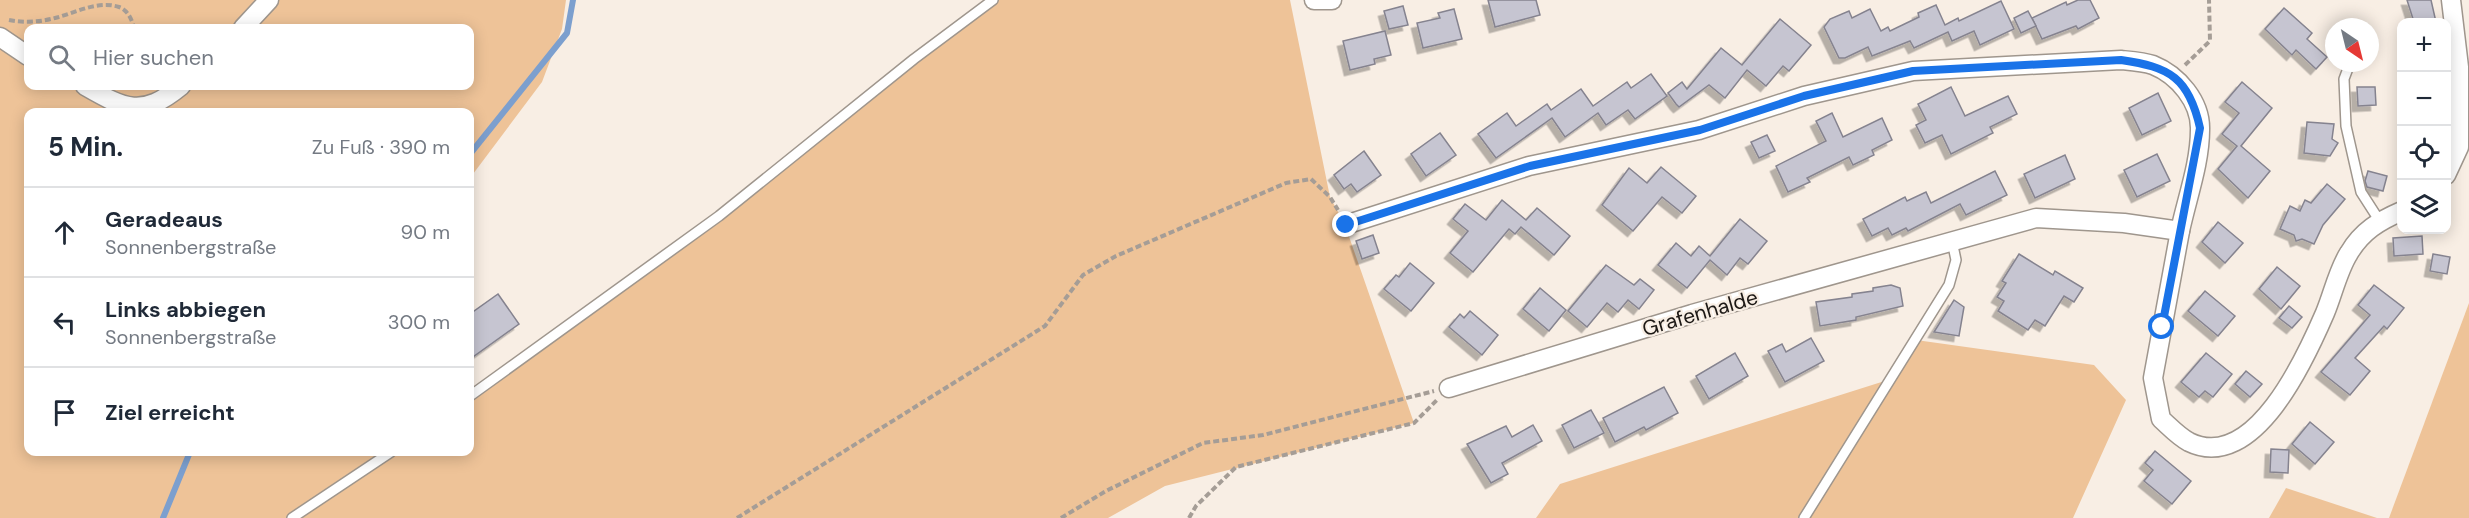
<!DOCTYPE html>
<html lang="de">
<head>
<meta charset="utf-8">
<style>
  :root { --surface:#fff; --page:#f2f2f3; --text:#1f2937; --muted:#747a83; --line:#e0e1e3 }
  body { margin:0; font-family:"DM Sans",sans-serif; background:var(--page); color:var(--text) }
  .controls { position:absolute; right:18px; top:18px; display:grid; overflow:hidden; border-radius:12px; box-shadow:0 3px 15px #0003 }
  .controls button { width:54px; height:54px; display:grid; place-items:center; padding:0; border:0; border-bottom:2px solid var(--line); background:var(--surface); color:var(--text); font:30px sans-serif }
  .compass { position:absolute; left:2325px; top:18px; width:54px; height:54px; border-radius:50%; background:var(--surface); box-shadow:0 3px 15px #0003; rotate:145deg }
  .stop { position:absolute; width:18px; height:18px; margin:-14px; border:4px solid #1a73e8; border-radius:50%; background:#fff }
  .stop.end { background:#1a73e8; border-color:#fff; box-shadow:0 2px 6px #0008 }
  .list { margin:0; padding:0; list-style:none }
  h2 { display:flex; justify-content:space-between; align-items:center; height:78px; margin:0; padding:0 24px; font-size:26px }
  h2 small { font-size:20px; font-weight:400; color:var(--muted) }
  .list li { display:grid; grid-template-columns:39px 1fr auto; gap:18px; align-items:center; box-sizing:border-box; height:90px; padding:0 24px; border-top:2px solid var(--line) }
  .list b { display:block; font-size:22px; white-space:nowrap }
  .list p { margin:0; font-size:20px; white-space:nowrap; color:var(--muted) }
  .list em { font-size:20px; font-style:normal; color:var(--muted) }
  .icon { flex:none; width:33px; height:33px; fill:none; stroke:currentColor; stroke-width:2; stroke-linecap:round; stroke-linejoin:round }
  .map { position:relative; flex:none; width:2469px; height:518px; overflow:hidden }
  .search { position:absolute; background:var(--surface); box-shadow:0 3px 15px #0003; left:24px; top:24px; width:450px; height:66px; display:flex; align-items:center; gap:15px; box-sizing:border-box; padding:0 21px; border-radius:12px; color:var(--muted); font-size:22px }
  .panel { position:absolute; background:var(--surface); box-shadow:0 3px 15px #0003; left:24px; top:108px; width:450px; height:348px; border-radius:12px }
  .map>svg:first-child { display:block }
  .green { fill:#eec398; fill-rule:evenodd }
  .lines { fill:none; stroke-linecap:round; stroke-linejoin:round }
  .stream { stroke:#7c9fce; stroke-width:6 }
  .building { fill:#c6c5d1; stroke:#85838f; stroke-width:1.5; filter:url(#shadow) }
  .service-casing { stroke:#9f968d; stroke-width:12 }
  .minor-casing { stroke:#9f968d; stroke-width:21 }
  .path { stroke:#a59d96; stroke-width:4; stroke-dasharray:6 3; stroke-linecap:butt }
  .service { stroke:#fff; stroke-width:9 }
  .minor { stroke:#fff; stroke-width:18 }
  .route { stroke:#1a73e8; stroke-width:8 }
  .labels { text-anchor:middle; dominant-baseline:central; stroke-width:4.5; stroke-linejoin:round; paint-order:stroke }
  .street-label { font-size:21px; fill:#1c1815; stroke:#f8eee4 }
</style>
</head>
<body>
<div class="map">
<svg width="2469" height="518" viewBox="0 0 2469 518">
  <defs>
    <filter id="shadow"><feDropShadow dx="-5.5" dy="5.5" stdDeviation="0" flood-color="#0004"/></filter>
  </defs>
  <rect width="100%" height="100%" fill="#f8eee4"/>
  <g class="green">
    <path d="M 0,0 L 566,0 L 562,29 L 542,82 L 470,178 L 470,112 L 28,112 L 28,452 L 470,452 L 470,396 L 614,292 L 993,0 L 1290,0 L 1330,197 L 1345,225 L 1414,423 L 1165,486 L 1108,518 L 0,518 ZM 28,28 L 470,28 L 470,86 L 28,86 Z"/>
    <polygon points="2469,303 2469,518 2389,518"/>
    <polygon points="1916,340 2094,365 2126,400 2073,518 1536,518 1560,484 1891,379"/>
    <polygon points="2286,488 2377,518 2269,518"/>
  </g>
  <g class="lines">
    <g class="stream">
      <polyline points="470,154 567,33 573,0"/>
      <polyline points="163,518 190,452"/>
    </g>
  </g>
  <g class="building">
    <polygon points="1488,0 1536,0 1540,15 1495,27"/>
    <polygon points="2078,0 2090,0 2099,18 2078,29 2076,26 2042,39 2032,18 2066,2 2067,5"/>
    <polygon points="2407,0 2431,0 2436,22 2414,22"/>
    <polygon points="2001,1 2014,29 1980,45 1974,31 1952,41 1948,32 1914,48 1910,41 1872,56 1868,47 1845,58 1839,58 1824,27 1830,19 1849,11 1852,18 1870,9 1881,31 1888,27 1890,31 1919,17 1918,13 1936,5 1945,25 1958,18 1959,21"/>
    <polygon points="1403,6 1408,25 1389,29 1384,11"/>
    <polygon points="2284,8 2312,33 2307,39 2327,57 2316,69 2296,50 2292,55 2265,29"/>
    <polygon points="1454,9 1462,39 1423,48 1417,23 1440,18 1438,13"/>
    <polygon points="2028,11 2036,26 2021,33 2014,18"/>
    <polygon points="1780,19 1811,45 1789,71 1783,66 1766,86 1747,70 1725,98 1709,85 1679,107 1676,104 1668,93 1682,82 1687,89 1721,48 1742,65"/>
    <polygon points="1385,31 1391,55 1374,59 1375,64 1350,70 1343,41"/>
    <polygon points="1651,74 1667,96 1635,119 1628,110 1606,125 1598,113 1565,137 1552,118 1496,158 1478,134 1507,113 1516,126 1547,104 1551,110 1581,89 1593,106 1627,82 1631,88"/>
    <polygon points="2242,82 2272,108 2241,146 2270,171 2248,198 2218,169 2237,146 2222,134 2239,113 2225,102"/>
    <polygon points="1951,87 1965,116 2008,96 2017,114 1990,127 1993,133 1951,154 1942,135 1925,143 1916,125 1926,120 1918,104"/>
    <polygon points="2357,87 2375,87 2376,105 2358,106"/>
    <polygon points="2158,93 2171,121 2142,135 2129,108"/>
    <polygon points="1832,113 1843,137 1882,118 1892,140 1872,150 1874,155 1853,165 1849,157 1807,178 1810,182 1788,192 1776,166 1826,141 1816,121"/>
    <polygon points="2307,122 2334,124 2332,139 2338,143 2330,156 2304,153"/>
    <polygon points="1440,133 1456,155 1426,176 1411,154"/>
    <polygon points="1767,135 1775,151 1759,158 1751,142"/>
    <polygon points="1364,151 1381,175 1357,192 1351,184 1344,189 1334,175"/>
    <polygon points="2157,154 2170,181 2137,197 2124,170"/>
    <polygon points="2065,155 2075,179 2035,198 2024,174"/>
    <polygon points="1661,167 1696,196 1682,213 1662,197 1633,231 1602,205 1629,168 1647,183"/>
    <polygon points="1995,171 2007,195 1966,215 1960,204 1908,231 1906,228 1892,235 1888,228 1872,236 1863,219 1905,197 1907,201 1926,192 1931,203"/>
    <polygon points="2368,171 2387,176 2383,191 2367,187 2365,181"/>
    <polygon points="2327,184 2345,199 2323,225 2314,244 2302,239 2296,241 2294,235 2280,229 2290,206 2300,211 2305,200 2311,203"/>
    <polygon points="1502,200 1526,220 1537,208 1570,236 1554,255 1521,227 1515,234 1509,229 1473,272 1450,253 1468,231 1453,219 1465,204 1486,220"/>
    <polygon points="1740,219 1767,241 1748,264 1740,258 1727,275 1710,260 1687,288 1658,265 1676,243 1691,256 1699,246 1710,256"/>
    <polygon points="2218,222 2243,243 2225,263 2202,242"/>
    <polygon points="1373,235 1379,253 1362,259 1356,241"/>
    <polygon points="2422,236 2423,254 2394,256 2393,238"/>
    <polygon points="2019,254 2053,275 2055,271 2083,288 2074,302 2064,296 2045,326 2035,320 2028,330 1998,311 2004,301 1997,297 2006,283 2002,281"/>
    <polygon points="2433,254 2450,257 2447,274 2430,271"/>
    <polygon points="1410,263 1434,283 1411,311 1384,289 1396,275 1399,277"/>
    <polygon points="1606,265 1634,285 1640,279 1654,290 1639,309 1628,300 1618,312 1607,303 1587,327 1568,311"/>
    <polygon points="2277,267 2300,286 2281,309 2259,289"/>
    <polygon points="1891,285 1900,288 1903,306 1856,317 1856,320 1820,326 1816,302 1852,297 1852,294 1873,291 1873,288"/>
    <polygon points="2374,285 2404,308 2387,329 2384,326 2355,358 2370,371 2350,395 2321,372 2370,315 2358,305"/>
    <polygon points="1540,288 1566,310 1549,331 1523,309"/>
    <polygon points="2205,291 2235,316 2218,336 2188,311"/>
    <polygon points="498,294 519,324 470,359 470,314"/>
    <polygon points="1954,300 1964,307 1959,336 1934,332"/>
    <polygon points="2289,306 2302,317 2292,328 2279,318"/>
    <polygon points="1470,311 1498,335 1482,355 1449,327 1460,314 1464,318"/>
    <polygon points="1811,338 1824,361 1785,382 1768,351 1782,344 1786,352"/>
    <polygon points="1735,353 1748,376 1709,399 1696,376"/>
    <polygon points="2206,353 2232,374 2213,397 2205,391 2199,397 2181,382"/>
    <polygon points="2246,371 2262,384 2250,397 2235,384"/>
    <polygon points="1664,387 1678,413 1646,430 1644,427 1615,442 1603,418"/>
    <polygon points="1591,410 1604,433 1574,448 1562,425"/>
    <polygon points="2310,422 2334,442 2315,464 2292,444"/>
    <polygon points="1533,425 1542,441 1502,463 1508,474 1491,483 1467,444 1506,426 1512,437"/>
    <polygon points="2271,449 2289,450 2288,473 2270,472"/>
    <polygon points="2155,451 2191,481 2172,504 2144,481 2153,470 2145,463"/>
  </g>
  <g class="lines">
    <g class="service-casing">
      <g id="service">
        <polyline points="2350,63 2344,79 2346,126 2361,192 2379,220"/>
        <polyline points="470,396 719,216 914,59 993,0"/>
        <polyline points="292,518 391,452"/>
        <polyline points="1804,518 1949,285 1956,260 1952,241"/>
      </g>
    </g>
    <g class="minor-casing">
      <g id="minor">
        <polyline points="1314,0 1332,0"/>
        <polyline points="243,28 269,0"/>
        <polyline points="0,37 28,56"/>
        <path d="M 85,86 C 125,109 142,118 181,86"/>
        <polyline points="2446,175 2459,147 2459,67 2451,0"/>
        <path d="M 1345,225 L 1529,166 L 1699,130 L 1804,96 L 1913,71 L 2121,60 C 2131,61 2144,62 2153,65 C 2178,75 2201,102 2200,130 C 2200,163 2187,198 2180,231"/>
        <path d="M 1449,388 L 1692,314 L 2036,218 L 2124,223 L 2180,231 L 2153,378 L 2161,419 C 2170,427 2178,436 2189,442 C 2254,474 2306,357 2325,313 C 2333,294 2338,270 2349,253 C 2362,231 2379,221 2402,211"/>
      </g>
    </g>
    <g class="path">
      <path d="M 9,20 C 24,23 40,22 55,18 C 75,13 98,0 119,7 C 128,10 132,20 134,28"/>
      <polyline points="2185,65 2210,41 2209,0"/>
      <polyline points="737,518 1045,326 1083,275 1116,256 1286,183 1311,179 1330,197 1338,210"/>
      <polyline points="1061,518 1106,491 1203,443 1263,435 1434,391"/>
      <polyline points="1189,518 1196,506 1236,467 1414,423 1438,399"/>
    </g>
    <use href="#service" class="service"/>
    <use href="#minor" class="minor"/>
  </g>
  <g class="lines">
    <path class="route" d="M 1346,225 L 1530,166 L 1700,130 L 1804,96 L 1913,71 L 2121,60 C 2170,67 2189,78 2200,128 L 2162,327"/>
  </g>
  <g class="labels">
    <g class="street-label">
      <text transform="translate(1700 313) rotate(-16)">Grafenhalde</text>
    </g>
  </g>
</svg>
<div class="controls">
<button>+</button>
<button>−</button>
<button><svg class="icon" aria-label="locate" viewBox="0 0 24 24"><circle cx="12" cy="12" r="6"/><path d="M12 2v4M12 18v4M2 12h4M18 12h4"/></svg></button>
<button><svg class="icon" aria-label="layers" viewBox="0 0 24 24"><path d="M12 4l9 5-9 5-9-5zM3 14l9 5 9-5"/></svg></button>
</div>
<svg class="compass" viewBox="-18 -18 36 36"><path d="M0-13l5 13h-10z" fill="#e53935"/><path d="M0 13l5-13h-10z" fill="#747a83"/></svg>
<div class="stop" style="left:2162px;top:327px"></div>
<div class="stop end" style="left:1346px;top:225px"></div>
<div class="search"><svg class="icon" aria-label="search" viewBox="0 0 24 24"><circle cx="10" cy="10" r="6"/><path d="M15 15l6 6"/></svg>Hier suchen</div>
<section class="panel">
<h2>5 Min.<small>Zu Fuß · 390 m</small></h2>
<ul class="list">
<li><svg class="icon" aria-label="ahead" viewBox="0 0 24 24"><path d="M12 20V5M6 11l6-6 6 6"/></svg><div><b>Geradeaus</b><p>Sonnenbergstraße</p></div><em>90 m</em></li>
<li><svg class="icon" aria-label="left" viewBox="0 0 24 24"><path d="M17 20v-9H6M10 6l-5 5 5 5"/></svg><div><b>Links abbiegen</b><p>Sonnenbergstraße</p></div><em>300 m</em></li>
<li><svg class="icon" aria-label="arrive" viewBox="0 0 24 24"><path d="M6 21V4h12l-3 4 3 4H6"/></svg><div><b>Ziel erreicht</b></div></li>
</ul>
</section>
</div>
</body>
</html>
